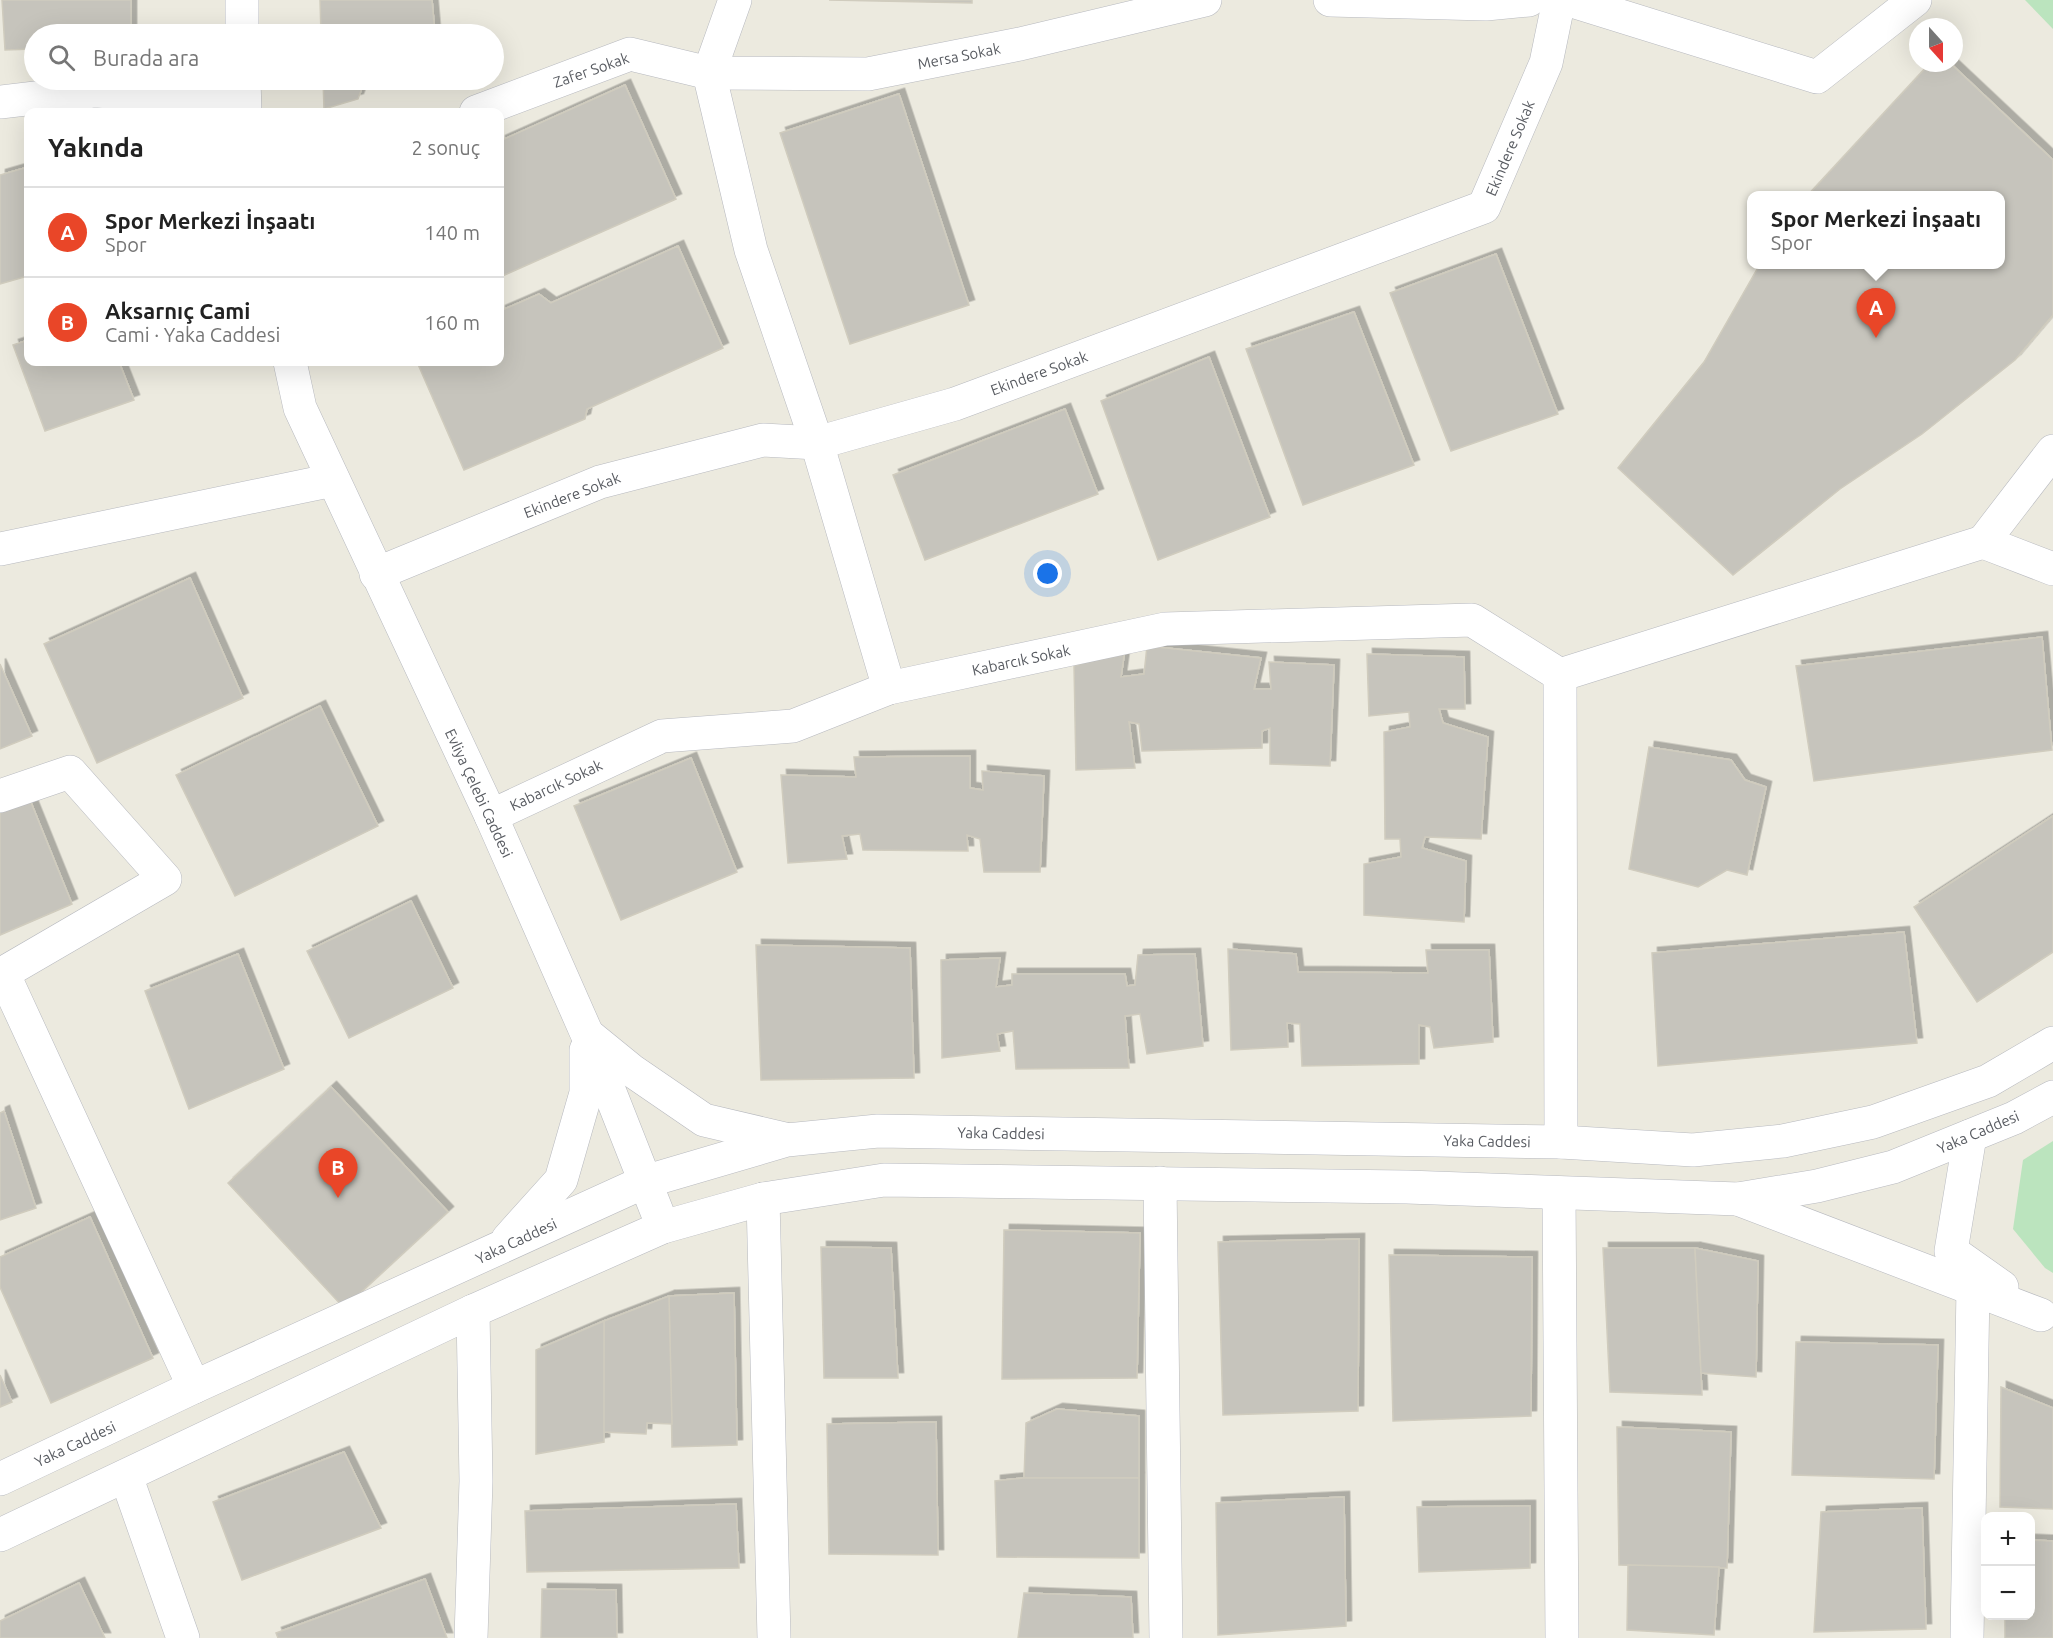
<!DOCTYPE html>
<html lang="tr">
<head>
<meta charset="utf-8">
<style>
  :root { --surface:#fff; --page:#f2f2f2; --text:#222; --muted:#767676; --line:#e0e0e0; --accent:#e94628 }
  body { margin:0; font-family:Ubuntu,sans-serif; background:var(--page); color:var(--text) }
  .controls { position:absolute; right:18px; bottom:18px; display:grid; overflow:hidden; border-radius:12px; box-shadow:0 6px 24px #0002 }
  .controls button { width:54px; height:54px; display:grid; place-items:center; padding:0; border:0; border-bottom:2px solid var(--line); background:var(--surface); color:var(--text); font:30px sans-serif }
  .compass { position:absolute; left:1909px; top:18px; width:54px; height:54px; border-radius:50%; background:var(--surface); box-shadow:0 6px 24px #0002; rotate:159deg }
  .you { position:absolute; left:1048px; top:574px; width:21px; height:21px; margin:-15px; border:4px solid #fff; border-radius:50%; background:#1a73e8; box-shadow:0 0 0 9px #1a73e833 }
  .badge { display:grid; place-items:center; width:39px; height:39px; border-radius:50%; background:var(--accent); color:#fff; font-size:20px; font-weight:700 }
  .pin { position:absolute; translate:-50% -50px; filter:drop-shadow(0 2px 3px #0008) }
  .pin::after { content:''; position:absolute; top:32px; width:21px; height:18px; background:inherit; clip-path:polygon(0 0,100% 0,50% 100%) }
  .popup { position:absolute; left:1747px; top:191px; width:258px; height:78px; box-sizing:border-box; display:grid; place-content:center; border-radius:12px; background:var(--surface); filter:drop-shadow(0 2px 4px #0005); font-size:20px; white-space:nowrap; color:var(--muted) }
  .popup b { font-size:22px; color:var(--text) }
  .popup::after { content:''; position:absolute; left:50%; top:100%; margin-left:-12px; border:12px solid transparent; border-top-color:var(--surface) }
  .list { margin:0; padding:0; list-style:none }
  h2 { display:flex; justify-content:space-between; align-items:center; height:78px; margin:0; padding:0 24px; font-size:26px }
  h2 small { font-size:20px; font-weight:400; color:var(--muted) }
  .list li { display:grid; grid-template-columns:39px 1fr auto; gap:18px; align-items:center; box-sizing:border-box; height:90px; padding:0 24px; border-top:2px solid var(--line) }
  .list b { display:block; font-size:22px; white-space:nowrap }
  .list p { margin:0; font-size:20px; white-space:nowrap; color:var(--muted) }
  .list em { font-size:20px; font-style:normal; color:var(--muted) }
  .icon { flex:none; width:33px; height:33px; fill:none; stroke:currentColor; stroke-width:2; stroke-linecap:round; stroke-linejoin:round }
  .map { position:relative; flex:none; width:2053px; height:1638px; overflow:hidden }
  .search { position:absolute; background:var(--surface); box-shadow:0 6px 24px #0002; left:24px; top:24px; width:480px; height:66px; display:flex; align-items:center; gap:15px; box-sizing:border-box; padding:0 21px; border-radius:33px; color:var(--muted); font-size:22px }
  .panel { position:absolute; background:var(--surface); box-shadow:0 6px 24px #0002; left:24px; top:108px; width:480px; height:258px; border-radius:12px }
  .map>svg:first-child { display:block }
  .green { fill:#bbe4be }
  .building { fill:#c6c4bc; stroke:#d0ccbe; stroke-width:1.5; filter:url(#shadow) }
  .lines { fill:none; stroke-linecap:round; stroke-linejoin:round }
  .minor-casing { stroke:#b7b9bf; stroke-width:34 }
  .tertiary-casing { stroke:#b7b9bf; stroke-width:34 }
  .minor { stroke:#fff; stroke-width:33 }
  .tertiary { stroke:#fff; stroke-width:33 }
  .labels { text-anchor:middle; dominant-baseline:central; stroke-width:4.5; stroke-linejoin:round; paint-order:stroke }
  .street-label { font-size:15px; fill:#585b61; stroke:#fff }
</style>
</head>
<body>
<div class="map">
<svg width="2053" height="1638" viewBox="0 0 2053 1638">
  <defs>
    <filter id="shadow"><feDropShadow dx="5.5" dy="-5.5" stdDeviation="0" flood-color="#0004"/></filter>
  </defs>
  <rect width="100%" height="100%" fill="#eceadf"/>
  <g class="green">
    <polygon points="2025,0 2053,0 2053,29"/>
    <polygon points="2053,1141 2053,1273 2045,1268 2013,1229 2023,1160"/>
  </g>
  <g class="building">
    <polygon points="2,0 131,0 131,34 34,34 34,49 5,50"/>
    <polygon points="320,0 432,0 435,34 321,34"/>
    <polygon points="829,0 972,0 972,3"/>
    <polygon points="1930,63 1950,63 2053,160 2053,315 2015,360 1922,434 1840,489 1733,575 1618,468 1704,362 1760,264 2000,264 2000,196 1807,196"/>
    <polygon points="323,80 421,80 363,85 358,99 324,109"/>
    <polygon points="625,85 676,199 500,277 500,141"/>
    <polygon points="899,94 969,305 850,344 780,133"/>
    <polygon points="28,167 28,276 0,284 0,175"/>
    <polygon points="678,246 723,348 587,409 585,419 464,470 417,362 500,362 500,311 539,294 551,303"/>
    <polygon points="1496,254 1558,414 1451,451 1390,293"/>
    <polygon points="1354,312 1414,465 1303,505 1246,349"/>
    <polygon points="28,340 28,362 119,362 134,400 45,431 13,345"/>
    <polygon points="1209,357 1270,517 1158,560 1101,401"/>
    <polygon points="1065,409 1098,494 925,560 893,475"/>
    <polygon points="190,578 243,698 97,763 44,644"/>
    <polygon points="2042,637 2052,750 1814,781 1796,666"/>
    <polygon points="1147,646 1261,658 1254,689 1271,689 1269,662 1334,665 1330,766 1270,764 1270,728 1262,731 1262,748 1142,751 1139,724 1129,722 1135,768 1076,770 1074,666 1125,649 1121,677 1144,674"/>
    <polygon points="1367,654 1464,657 1465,709 1439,709 1443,723 1488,737 1481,839 1425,837 1422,848 1466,861 1464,922 1364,915 1364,864 1401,857 1400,839 1385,839 1384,732 1410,727 1409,712 1369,716"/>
    <polygon points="0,664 32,736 0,749"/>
    <polygon points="320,706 378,826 235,896 176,775"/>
    <polygon points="1649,747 1731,760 1745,780 1766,787 1747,875 1727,870 1698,887 1629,869"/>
    <polygon points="970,756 970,788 983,790 982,771 1044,776 1040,872 984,872 980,839 967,835 968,851 863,850 860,834 842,836 847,859 788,863 781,775 856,777 854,757"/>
    <polygon points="691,758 737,872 621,920 574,806"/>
    <polygon points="28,795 72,904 0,935 0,807"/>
    <polygon points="2053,816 2053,952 1977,1002 1914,907"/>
    <polygon points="411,901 453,988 349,1038 307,951"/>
    <polygon points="1904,932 1917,1043 1658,1066 1652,953"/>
    <polygon points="756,945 910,948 914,1078 761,1080"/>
    <polygon points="1228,949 1296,954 1298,972 1428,973 1426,950 1489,950 1493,1042 1434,1048 1430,1027 1419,1025 1419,1064 1302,1066 1300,1024 1287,1023 1288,1047 1231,1050"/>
    <polygon points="238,954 284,1069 189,1109 145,991"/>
    <polygon points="1195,954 1203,1046 1147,1054 1140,1014 1125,1016 1129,1068 1016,1069 1013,1031 997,1034 1000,1051 942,1058 941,960 1000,958 996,987 1012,985 1012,974 1125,974 1127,986 1135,985 1138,955"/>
    <polygon points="331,1087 448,1212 344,1308 228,1183"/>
    <polygon points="4,1111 36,1208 0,1220 0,1113"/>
    <polygon points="90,1217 153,1358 51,1403 0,1287 0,1257"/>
    <polygon points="1004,1230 1140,1233 1137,1378 1002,1379"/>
    <polygon points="1359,1239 1358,1411 1223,1415 1218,1242"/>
    <polygon points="821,1247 891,1248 898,1378 824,1378"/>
    <polygon points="1603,1248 1695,1248 1702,1395 1610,1392"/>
    <polygon points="1695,1248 1758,1261 1756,1377 1701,1373"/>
    <polygon points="1389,1255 1532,1257 1531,1416 1393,1421"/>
    <polygon points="734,1293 737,1445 672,1447 669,1296"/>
    <polygon points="669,1296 672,1424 647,1423 646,1434 603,1432 604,1321"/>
    <polygon points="604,1321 604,1442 536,1454 536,1350"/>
    <polygon points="1796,1342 1938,1345 1934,1479 1792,1475"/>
    <polygon points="0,1375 12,1402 0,1407"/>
    <polygon points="2001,1387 2053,1408 2053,1509 2000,1507"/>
    <polygon points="1057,1409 1139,1416 1139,1478 1024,1478 1026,1423"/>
    <polygon points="936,1422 938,1555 829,1554 827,1424"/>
    <polygon points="1617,1427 1731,1432 1727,1568 1619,1565"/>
    <polygon points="344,1452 381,1528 242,1580 213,1502"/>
    <polygon points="1024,1478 1139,1478 1139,1558 997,1557 995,1481"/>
    <polygon points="1344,1497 1346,1626 1218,1635 1216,1503"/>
    <polygon points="736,1504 739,1568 527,1572 525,1511"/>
    <polygon points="1530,1506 1530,1568 1419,1572 1417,1507"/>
    <polygon points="1922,1508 1926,1629 1814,1632 1821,1512"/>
    <polygon points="2030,1540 2053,1541 2053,1638 2005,1638 2005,1616 2030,1616"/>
    <polygon points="1628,1565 1719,1567 1714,1635 1627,1630"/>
    <polygon points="425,1579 447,1638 278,1638 276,1633"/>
    <polygon points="79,1583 105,1638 0,1638 0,1621"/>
    <polygon points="542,1589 616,1590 617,1638 541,1638"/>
    <polygon points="1024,1593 1131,1597 1133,1638 1018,1638"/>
  </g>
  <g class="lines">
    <g class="minor-casing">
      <g id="minor">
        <polyline points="735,0 709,73 751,250 817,443 889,688"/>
        <polyline points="1330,0 1486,4 1529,0"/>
        <polyline points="1569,0 1817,77 1915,0"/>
        <polyline points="0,102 94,91 244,99"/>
        <polyline points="476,112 630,54 709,73 868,74 1020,44 1205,0"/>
        <polyline points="2053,451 1983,542 2053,569"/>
        <polyline points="0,549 333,480"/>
        <polyline points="376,574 600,482 763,440 817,443 955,404 1484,207 1546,63 1559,0"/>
        <polyline points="0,796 70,772 165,879 0,975"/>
        <polyline points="491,816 662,736 793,726 889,688 1165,629 1472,620 1560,675"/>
        <polyline points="3,973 194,1387"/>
        <polyline points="1970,1136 1951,1251 2002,1287"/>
        <polyline points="1561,1142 1560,675 1983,542"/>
        <polyline points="1160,1183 1166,1638"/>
        <polyline points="1559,1193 1562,1638"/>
        <polyline points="763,1199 774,1638"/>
        <polyline points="1738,1199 2041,1315"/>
        <polyline points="126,1476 183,1638"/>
        <polyline points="471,1638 476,1481 473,1311"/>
        <polyline points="1967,1638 1973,1288"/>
      </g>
    </g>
    <g class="tertiary-casing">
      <g id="tertiary">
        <polyline points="242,0 242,34"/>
        <polyline points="244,80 245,112"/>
        <polyline points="290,362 300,408 491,816 587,1034 663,1227"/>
        <polyline points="588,1035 631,1070 704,1120 785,1139"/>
        <polyline points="508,1239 561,1180 586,1093 586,1050"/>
        <polyline points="0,1479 194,1387 644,1182 787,1140 878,1131 1561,1142 1693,1150 1783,1141 1873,1122 1988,1081 2053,1043"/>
        <polyline points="0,1535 473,1311 663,1227 763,1199 884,1180 1407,1187 1738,1199 1817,1186 1893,1167 2014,1118 2053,1097"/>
      </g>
    </g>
    <use href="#minor" class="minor"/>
    <use href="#tertiary" class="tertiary"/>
  </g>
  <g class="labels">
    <g class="street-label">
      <text transform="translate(959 56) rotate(-11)">Mersa Sokak</text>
      <text transform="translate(591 70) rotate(-19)">Zafer Sokak</text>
      <text transform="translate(1510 148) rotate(-67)">Ekindere Sokak</text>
      <text transform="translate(1039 373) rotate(-20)">Ekindere Sokak</text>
      <text transform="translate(572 495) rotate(-21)">Ekindere Sokak</text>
      <text transform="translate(1021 660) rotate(-12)">Kabarcık Sokak</text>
      <text transform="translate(556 785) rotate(-25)">Kabarcık Sokak</text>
      <text transform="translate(479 793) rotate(65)">Evliya Çelebi Caddesi</text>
      <text transform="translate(1978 1132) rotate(-23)">Yaka Caddesi</text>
      <text transform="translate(1001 1133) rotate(1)">Yaka Caddesi</text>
      <text transform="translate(1487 1141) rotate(1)">Yaka Caddesi</text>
      <text transform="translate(516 1241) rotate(-25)">Yaka Caddesi</text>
      <text transform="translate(75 1444) rotate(-25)">Yaka Caddesi</text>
    </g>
  </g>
</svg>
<div class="controls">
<button>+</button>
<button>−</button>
</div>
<svg class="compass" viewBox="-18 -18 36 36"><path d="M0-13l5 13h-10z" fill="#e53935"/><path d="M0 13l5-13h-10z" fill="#767676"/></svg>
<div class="you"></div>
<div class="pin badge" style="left:1876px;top:338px">A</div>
<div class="popup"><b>Spor Merkezi İnşaatı</b>Spor</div>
<div class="pin badge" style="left:338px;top:1198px">B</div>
<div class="search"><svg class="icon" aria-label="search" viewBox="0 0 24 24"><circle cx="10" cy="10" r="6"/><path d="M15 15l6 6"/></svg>Burada ara</div>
<section class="panel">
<h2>Yakında<small>2 sonuç</small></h2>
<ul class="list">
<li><span class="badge">A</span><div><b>Spor Merkezi İnşaatı</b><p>Spor</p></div><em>140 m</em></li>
<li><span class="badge">B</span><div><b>Aksarnıç Cami</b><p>Cami · Yaka Caddesi</p></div><em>160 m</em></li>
</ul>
</section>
</div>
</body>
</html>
